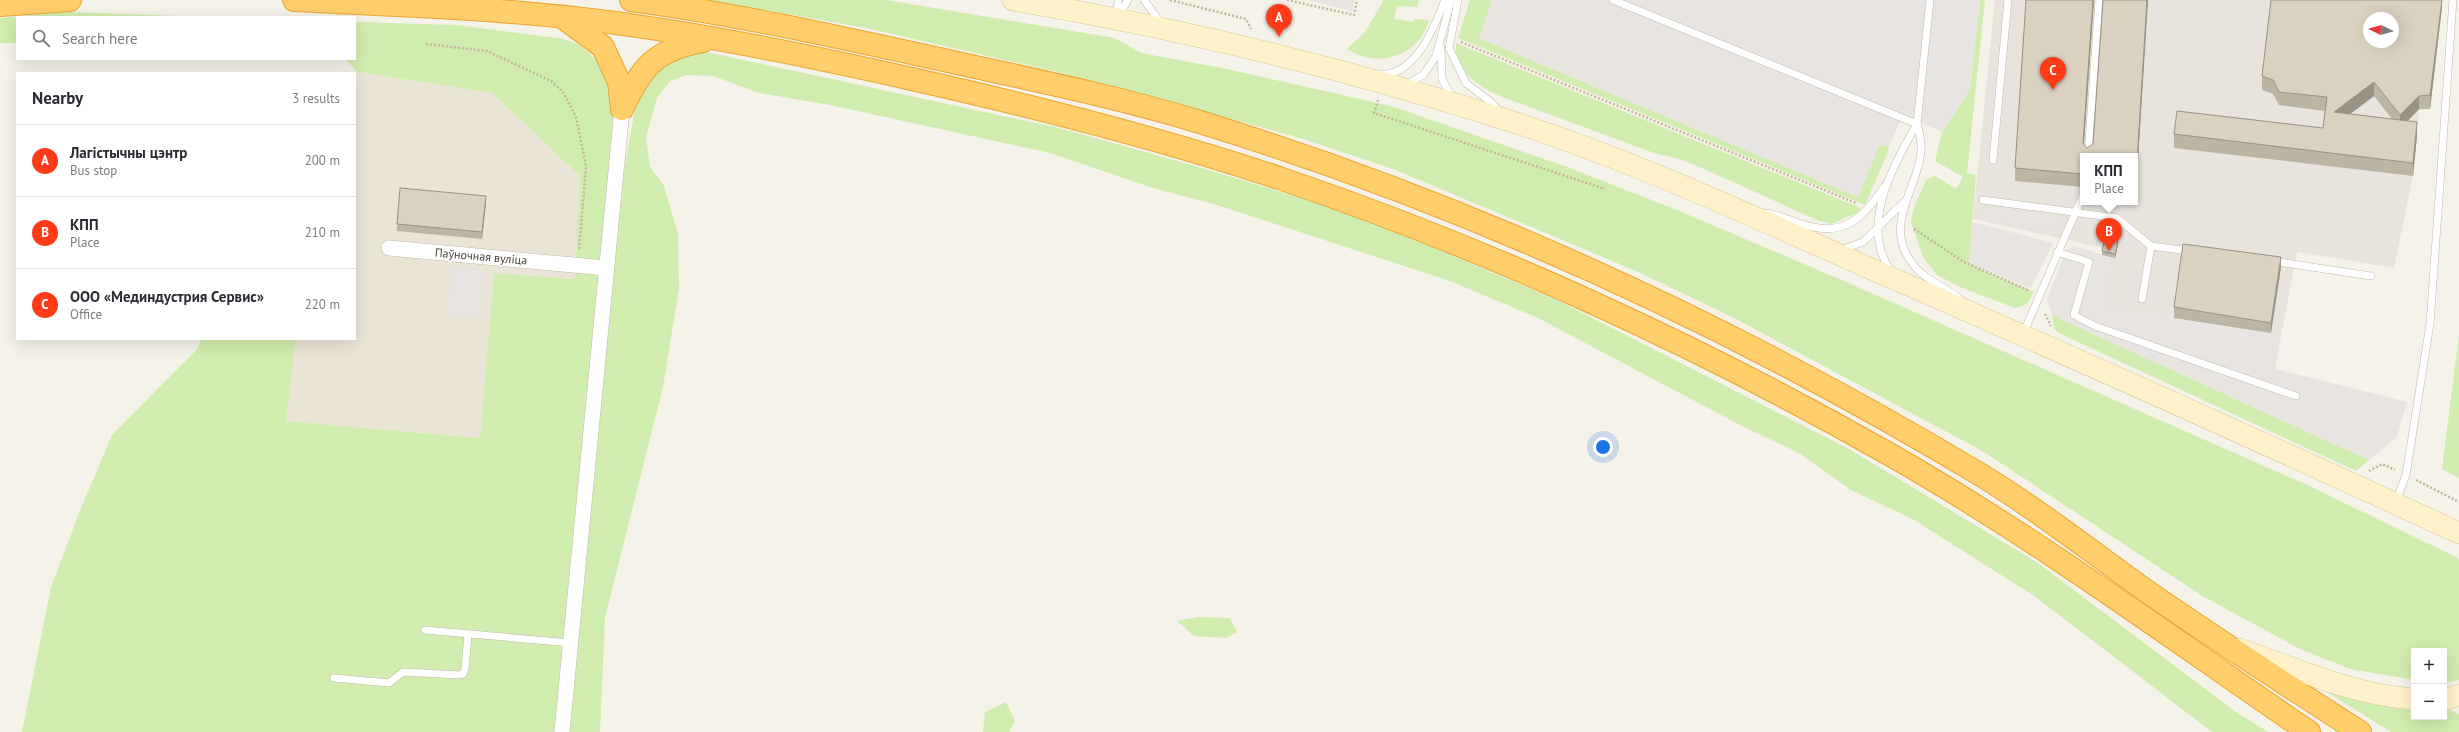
<!DOCTYPE html>
<html lang="en">
<head>
<meta charset="utf-8">
<style>
  :root { --surface:#fff; --page:#f7f7f7; --text:#2b2b33; --muted:#7c7c81; --line:#e1e1e2; --accent:#ff3a17 }
  body { margin:0; font-family:"PT Sans",sans-serif; background:var(--page); color:var(--text) }
  .controls { position:absolute; right:12px; bottom:12px; display:grid; overflow:hidden; border-radius:0px; box-shadow:0 4px 16px #0002 }
  .controls button { width:36px; height:36px; display:grid; place-items:center; padding:0; border:0; border-bottom:1px solid var(--line); background:var(--surface); color:var(--text); font:20px sans-serif }
  .compass { position:absolute; left:2363px; top:12px; width:36px; height:36px; border-radius:50%; background:var(--surface); box-shadow:0 4px 16px #0002; rotate:275deg }
  .you { position:absolute; left:1603px; top:447px; width:14px; height:14px; margin:-10px; border:3px solid #fff; border-radius:50%; background:#1a73e8; box-shadow:0 0 0 6px #1a73e833 }
  .badge { display:grid; place-items:center; width:26px; height:26px; border-radius:50%; background:var(--accent); color:#fff; font-size:13px; font-weight:700 }
  .pin { position:absolute; translate:-50% -33px; filter:drop-shadow(0 1px 2px #0008) }
  .pin::after { content:''; position:absolute; top:21px; width:14px; height:12px; background:inherit; clip-path:polygon(0 0,100% 0,50% 100%) }
  .popup { position:absolute; left:2080px; top:153px; width:58px; height:52px; box-sizing:border-box; display:grid; place-content:center; border-radius:0px; background:var(--surface); filter:drop-shadow(0 1px 3px #0005); font-size:13px; white-space:nowrap; color:var(--muted) }
  .popup b { font-size:15px; color:var(--text) }
  .popup::after { content:''; position:absolute; left:50%; top:100%; margin-left:-8px; border:8px solid transparent; border-top-color:var(--surface) }
  .list { margin:0; padding:0; list-style:none }
  h2 { display:flex; justify-content:space-between; align-items:center; height:52px; margin:0; padding:0 16px; font-size:17px }
  h2 small { font-size:13px; font-weight:400; color:var(--muted) }
  .list li { display:grid; grid-template-columns:26px 1fr auto; gap:12px; align-items:center; box-sizing:border-box; height:72px; padding:0 16px; border-top:1px solid var(--line) }
  .list b { display:block; font-size:15px; white-space:nowrap }
  .list p { margin:0; font-size:13px; white-space:nowrap; color:var(--muted) }
  .list em { font-size:13px; font-style:normal; color:var(--muted) }
  .icon { flex:none; width:22px; height:22px; fill:none; stroke:currentColor; stroke-width:2; stroke-linecap:round; stroke-linejoin:round }
  .map { position:relative; flex:none; width:2459px; height:732px; overflow:hidden }
  .search { position:absolute; background:var(--surface); box-shadow:0 4px 16px #0002; left:16px; top:16px; width:340px; height:44px; display:flex; align-items:center; gap:10px; box-sizing:border-box; padding:0 14px; border-radius:0px; color:var(--muted); font-size:15px }
  .panel { position:absolute; background:var(--surface); box-shadow:0 4px 16px #0002; left:16px; top:72px; width:340px; height:268px; border-radius:0px }
  .map>svg:first-child { display:block }
  .residential { fill:#eae4d7 }
  .industrial { fill:#e8e3dd; fill-rule:evenodd }
  .green { fill:#d1ecaf }
  .parking { fill:#e7e4e1 }
  .lines { fill:none; stroke-linecap:round; stroke-linejoin:round }
  .lane-casing { stroke:#c2baab; stroke-width:8 }
  .street-casing { stroke:#c2baab; stroke-width:16 }
  .secondary-casing { stroke:#d9c696; stroke-width:22 }
  .highway-casing { stroke:#e8a530; stroke-width:24 }
  .path { stroke:#c5b69b; stroke-width:2.5; stroke-dasharray:2 2; stroke-linecap:butt }
  .lane { stroke:#fff; stroke-width:7 }
  .street { stroke:#fff; stroke-width:15 }
  .secondary { stroke:#fff2ca; stroke-width:21 }
  .highway { stroke:#ffce6b; stroke-width:22 }
  .wall { fill:#bcb4a5; fill-rule:evenodd }
  .shaded-wall { fill:#999286 }
  .building { fill:#dbd1c0; stroke:#999286; fill-rule:evenodd }
  .labels { text-anchor:middle; dominant-baseline:central; stroke-width:3.5; stroke-linejoin:round; paint-order:stroke }
  .street-label { font-size:12px; fill:#4a4237; stroke:#fff }
</style>
</head>
<body>
<div class="map">
<svg width="2459" height="732" viewBox="0 0 2459 732">
  <rect width="100%" height="100%" fill="#f5f2e9"/>
  <polygon class="residential" points="357,72 492,93 580,176 575,279 494,273 480,438 286,421 296,339 355,339 355,73"/>
  <path class="industrial" d="M 1995,0 L 2432,0 L 2430,109 L 2419,110 L 2413,176 L 2394,268 L 2297,252 L 2281,336 L 2174,318 L 2101,309 L 2110,257 L 2102,255 L 2103,248 L 1973,219 ZM 2369,18 L 2393,18 L 2393,42 L 2369,42 ZM 2083,156 L 2135,156 L 2135,202 L 2083,202 Z"/>
  <g class="green">
    <polygon points="709,0 886,0 1115,38 1141,53 1227,69 1391,106 1570,168 1677,210 1844,281 2305,484 2454,556 2459,560 2459,680 2444,683 2444,651 2414,651 2414,680 2350,669 2300,649 2204,597 1984,452 1734,318 1636,271 1393,169 1300,138 1062,73 866,28"/>
    <path d="M 1384,0 L 1419,0 L 1417,7 L 1397,6 L 1394,19 L 1414,22 L 1414,19 L 1429,20 C 1419,57 1378,69 1347,49 L 1365,32 Z"/>
    <polygon points="1470,0 1492,0 1479,38 1858,197 1879,146 1889,146 1888,152 1865,205 1458,38"/>
    <polygon points="1980,0 1985,0 1967,173 1976,175 1969,264 2034,292 2027,304 2015,308 1960,287 1937,275 1923,257 1911,222 1913,210 1926,180 1935,176 1956,189 1963,177 1935,161 1942,132 1970,89"/>
    <polygon points="69,12 205,17 17,17 17,43 0,43 0,18"/>
    <polygon points="355,22 457,25 564,39 580,45 607,70 622,109 607,264 639,87 654,68 688,48 1059,128 1192,165 1357,215 1559,301 1849,449 2038,563 2236,712 2268,732 2212,732 2033,595 1914,520 1851,490 1799,453 1744,427 1538,318 1450,281 1214,204 1153,188 1050,153 830,105 759,93 713,76 687,75 670,81 657,98 646,137 650,167 664,186 678,234 679,288 663,387 605,618 600,732 22,732 51,587 81,508 112,435 197,349 201,339 296,339 286,421 480,438 494,273 575,279 580,176 492,93 357,72 346,59 355,59"/>
    <path d="M 1456,43 L 1861,208 L 1857,213 L 1831,224 L 1817,220 L 1704,169 L 1680,159 L 1654,153 L 1502,97 C 1479,86 1454,72 1456,43 Z"/>
    <polygon points="2052,315 2369,460 2356,471 2063,335 2055,330"/>
    <polygon points="2459,335 2459,478 2442,469"/>
    <polygon points="1198,617 1230,618 1237,632 1226,638 1194,636 1177,621"/>
    <polygon points="2317,682 2414,704 2414,717 2444,717 2445,708 2459,714 2459,732 2391,732 2330,694"/>
    <polygon points="1006,702 1015,721 1009,732 983,732 985,712"/>
  </g>
  <g class="parking">
    <polygon points="1308,0 1354,0 1352,11"/>
    <polygon points="1492,0 1980,0 1970,89 1942,132 1903,115 1889,146 1879,146 1858,197 1479,38"/>
    <polygon points="1984,206 2058,217 2054,231 1981,217"/>
    <polygon points="1972,222 2053,243 2031,288 1969,264"/>
    <polygon points="2075,246 2110,257 2101,309 2174,318 2281,336 2275,369 2407,402 2397,437 2369,460 2052,315 2047,300 2066,250"/>
    <polygon points="452,268 483,271 479,317 448,314"/>
  </g>
  <g class="lines">
    <g class="lane-casing">
      <g id="lane">
        <polyline points="1118,0 1117,17 1128,0"/>
        <polyline points="1144,0 1161,23"/>
        <polyline points="1458,0 1449,48 1466,83 1492,103 1500,112"/>
        <polyline points="1613,0 1917,124"/>
        <path d="M 1930,0 L 1917,124 C 1920,134 1922,142 1921,152 C 1917,192 1880,228 1916,268 C 1928,282 1948,288 1961,300"/>
        <polyline points="1441,49 1442,79 1452,98"/>
        <path d="M 1379,74 C 1415,78 1435,26 1445,0"/>
        <polyline points="1407,85 1424,74 1436,56 1451,0"/>
        <polyline points="2088,156 2099,0"/>
        <polyline points="1993,160 2008,0"/>
        <polyline points="1983,200 2117,218 2151,246 2142,299"/>
        <path d="M 1766,213 C 1782,215 1797,224 1813,227 C 1848,235 1867,213 1884,187"/>
        <polyline points="2151,246 2190,251"/>
        <polyline points="1841,250 1863,242 1904,202"/>
        <polyline points="2057,252 2089,262 2074,315 2095,326 2296,396"/>
        <polyline points="2272,261 2371,276"/>
        <path d="M 1891,271 C 1859,227 1893,165 1917,124"/>
        <polyline points="2023,334 2083,195"/>
        <polyline points="2396,501 2406,475 2430,324 2453,0"/>
        <polyline points="425,630 571,643"/>
        <polyline points="334,678 389,683 403,672 459,675 463,674 465,669 468,634"/>
      </g>
    </g>
    <g class="street-casing">
      <g id="street">
        <polyline points="389,248 606,268"/>
        <polyline points="562,732 622,109"/>
      </g>
    </g>
    <g class="secondary-casing">
      <g id="secondary">
        <path d="M 1013,0 C 1180,28 1343,68 1504,119 C 1637,161 1764,222 1892,278 C 2082,361 2271,446 2459,533"/>
        <path d="M 2240,649 C 2296,669 2354,695 2414,699"/>
        <polyline points="2444,700 2459,695"/>
      </g>
    </g>
    <g class="highway-casing">
      <g id="highway">
        <path d="M 294,0 C 411,6 528,9 643,27 C 734,40 823,59 912,79 C 1037,107 1160,138 1282,179 C 1489,249 1699,346 1889,454 C 2035,537 2171,638 2309,732"/>
        <path d="M 631,0 C 729,13 825,34 921,55 C 1014,76 1108,94 1200,122 C 1473,206 1736,328 1981,475 C 2037,509 2092,552 2145,590 C 2216,639 2288,686 2360,732"/>
        <polyline points="0,5 70,0"/>
        <polyline points="565,19 603,47 619,82 622,109"/>
        <path d="M 622,109 C 642,66 655,50 703,41"/>
      </g>
    </g>
    <g class="path">
      <polyline points="1170,0 1246,19 1251,29"/>
      <polyline points="1287,0 1354,15 1357,0"/>
      <polyline points="1461,42 1856,203"/>
      <polyline points="426,44 487,51 551,81 563,92 576,117 586,166 579,251"/>
      <polyline points="1378,100 1374,113 1605,189"/>
      <polyline points="1914,229 1964,262 2030,291"/>
      <polyline points="2045,314 2051,326"/>
      <polyline points="2369,471 2382,464 2395,470"/>
      <polyline points="2416,480 2459,502"/>
    </g>
    <use href="#lane" class="lane"/>
    <use href="#street" class="street"/>
    <use href="#secondary" class="secondary"/>
    <use href="#highway" class="highway"/>
  </g>
  <g class="wall">
    <polygon points="2026,0 2094,0 2084,144 2087,148 2093,144 2103,0 2148,0 2136,191 2135,191 2135,156 2083,156 2083,187 2015,181 2015,168"/>
    <path d="M 2442,0 L 2442,7 L 2430,109 L 2419,109 L 2408,121 L 2417,136 L 2413,176 L 2174,148 L 2174,134 L 2323,128 L 2325,111 L 2279,105 L 2273,94 L 2262,90 L 2262,76 ZM 2374,96 L 2392,119 L 2350,114 Z"/>
    <polygon points="486,203 482,239 397,231 397,224"/>
    <polygon points="2118,244 2115,258 2102,255 2102,251"/>
    <polygon points="2281,267 2271,333 2174,318 2174,307"/>
  </g>
  <g class="shaded-wall">
    <polygon points="2093,0 2094,0 2083,156 2083,143"/>
    <polygon points="2147,0 2148,0 2136,191 2136,178"/>
    <polygon points="2442,0 2442,7 2430,109 2430,95"/>
    <polygon points="2374,82 2374,96 2334,126 2334,112"/>
    <polygon points="2419,96 2419,109 2400,129 2400,115"/>
    <polygon points="2417,122 2417,136 2413,176 2413,163"/>
    <polygon points="486,196 486,203 482,239 482,232"/>
    <polygon points="2118,241 2118,244 2115,258 2115,254"/>
    <polygon points="2281,257 2281,267 2271,333 2271,323"/>
  </g>
  <g class="building">
    <polygon points="2026,0 2093,0 2083,143 2087,148 2093,144 2103,0 2147,0 2136,178 2135,178 2135,156 2083,156 2083,174 2015,168"/>
    <path d="M 2271,0 L 2442,0 L 2430,95 L 2419,96 L 2400,115 L 2374,82 L 2334,112 L 2417,122 L 2413,163 L 2174,134 L 2177,111 L 2323,128 L 2327,97 L 2279,92 L 2273,80 L 2262,76 ZM 2369,18 L 2393,18 L 2393,42 L 2369,42 Z"/>
    <polygon points="400,188 486,196 482,232 397,224"/>
    <polygon points="2105,238 2118,241 2115,254 2102,251"/>
    <polygon points="2183,244 2281,257 2271,323 2174,307"/>
  </g>
  <g class="labels">
    <g class="street-label">
      <text transform="translate(481 256) rotate(5)">Паўночная вуліца</text>
    </g>
  </g>
</svg>
<div class="controls">
<button>+</button>
<button>−</button>
</div>
<svg class="compass" viewBox="-18 -18 36 36"><path d="M0-13l5 13h-10z" fill="#e53935"/><path d="M0 13l5-13h-10z" fill="#7c7c81"/></svg>
<div class="you"></div>
<div class="pin badge" style="left:1279px;top:37px">A</div>
<div class="pin badge" style="left:2109px;top:251px">B</div>
<div class="popup"><b>КПП</b>Place</div>
<div class="pin badge" style="left:2053px;top:90px">C</div>
<div class="search"><svg class="icon" aria-label="search" viewBox="0 0 24 24"><circle cx="10" cy="10" r="6"/><path d="M15 15l6 6"/></svg>Search here</div>
<section class="panel">
<h2>Nearby<small>3 results</small></h2>
<ul class="list">
<li><span class="badge">A</span><div><b>Лагістычны цэнтр</b><p>Bus stop</p></div><em>200 m</em></li>
<li><span class="badge">B</span><div><b>КПП</b><p>Place</p></div><em>210 m</em></li>
<li><span class="badge">C</span><div><b>ООО «Мединдустрия Сервис»</b><p>Office</p></div><em>220 m</em></li>
</ul>
</section>
</div>
</body>
</html>
